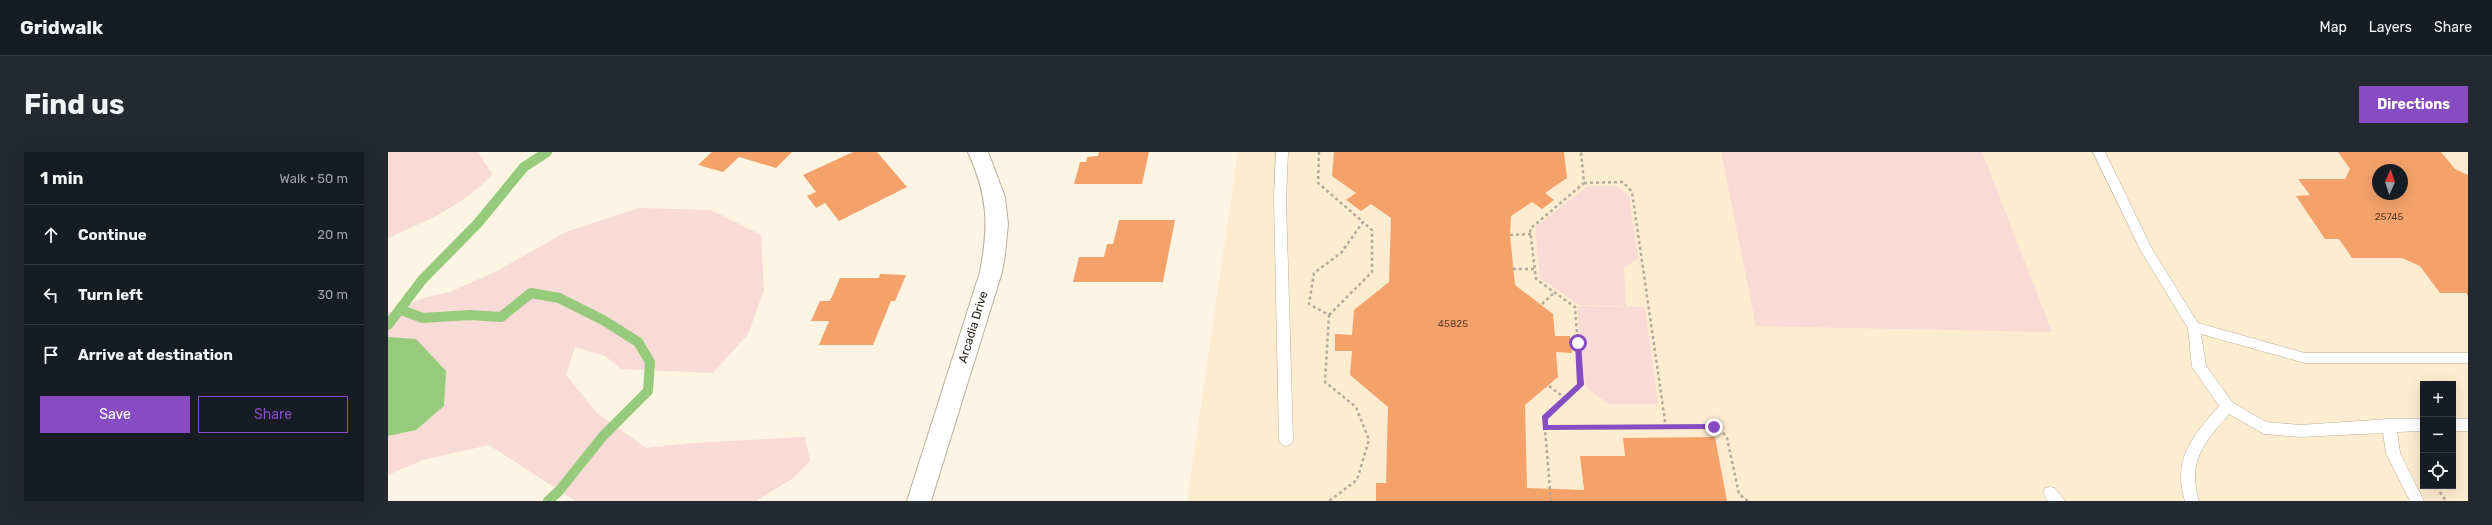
<!DOCTYPE html>
<html lang="en">
<head>
<meta charset="utf-8">
<style>
  :root { --surface:#171b24; --page:#242831; --text:#f1f3f6; --muted:#9ea1a6; --line:#363941; --accent:#884cc2 }
  body { margin:0; font-family:Rubik,sans-serif; background:var(--page); color:var(--text) }
  .controls { position:absolute; right:12px; bottom:12px; display:grid; overflow:hidden; border-radius:0px; box-shadow:0 4px 16px #0002 }
  .controls button { width:36px; height:36px; display:grid; place-items:center; padding:0; border:0; border-bottom:1px solid var(--line); background:var(--surface); color:var(--text); font:20px sans-serif }
  .compass { position:absolute; left:1984px; top:12px; width:36px; height:36px; border-radius:50%; background:var(--surface); box-shadow:0 4px 16px #0002; rotate:3deg }
  .stop { position:absolute; width:12px; height:12px; margin:-9px; border:3px solid #884cc2; border-radius:50%; background:#fff }
  .stop.end { background:#884cc2; border-color:#fff; box-shadow:0 1px 4px #0008 }
  .list { margin:0; padding:0; list-style:none }
  h2 { display:flex; justify-content:space-between; align-items:center; height:52px; margin:0; padding:0 16px; font-size:17px }
  h2 small { font-size:13px; font-weight:400; color:var(--muted) }
  .list li { display:grid; grid-template-columns:26px 1fr auto; gap:12px; align-items:center; box-sizing:border-box; height:60px; padding:0 16px; border-top:1px solid var(--line) }
  .list b { display:block; font-size:15px; white-space:nowrap }
  .list em { font-size:13px; font-style:normal; color:var(--muted) }
  .actions { display:flex; gap:8px; padding:12px 16px }
  .actions a { flex:1; padding:9px 0; border:1px solid var(--accent); border-radius:0px; text-align:center; font-size:14px; color:var(--accent) }
  .actions .main { background:var(--accent); color:#fff }
  .icon { flex:none; width:22px; height:22px; fill:none; stroke:currentColor; stroke-width:2; stroke-linecap:round; stroke-linejoin:round }
  .map { position:relative; flex:none; width:2080px; height:349px; overflow:hidden; border-radius:0px }
  header { display:flex; align-items:center; gap:24px; box-sizing:border-box; height:56px; padding:0 20px; background:var(--surface); border-bottom:1px solid var(--line) }
  header strong { font-size:19px }
  nav { display:flex; gap:22px; margin-inline-start:auto; font-size:14px }
  .intro { display:flex; align-items:center; justify-content:space-between; box-sizing:border-box; height:96px; padding:0 24px }
  h1 { margin:0; font-size:28px }
  .button { padding:10px 18px; border-radius:0px; background:var(--accent); color:#fff; font-size:14px; font-weight:700 }
  main { display:flex; gap:24px; padding:0 24px }
  aside { flex:1; background:var(--surface); border-radius:0px; box-shadow:0 4px 16px #0002 }
  .map>svg:first-child { display:block }
  .built { fill:#fdecd0; fill-rule:evenodd }
  .green { fill:#f8dad7 }
  .water { fill:#95cb7b }
  .lines { fill:none; stroke-linecap:round; stroke-linejoin:round }
  .stream { stroke:#95cb7b; stroke-width:10 }
  .building { fill:#f5a26a; fill-rule:evenodd }
  .service-casing { stroke:#baaf9a; stroke-width:1 }
  .minor-casing { stroke:#baaf9a; stroke-width:2 }
  .path { stroke:#b1a99c; stroke-width:2.5; stroke-dasharray:3 3; stroke-linecap:butt }
  .service { fill:#fff; fill-rule:evenodd }
  .minor { fill:#fff; fill-rule:evenodd }
  .route { fill:#884cc2 }
  .labels { text-anchor:middle; dominant-baseline:central; stroke-width:3; stroke-linejoin:round; paint-order:stroke }
  .number-label { font-size:10px; fill:#583f2c }
  .street-label { font-size:12px; fill:#231e17; stroke:#fff }
</style>
</head>
<body>
<header>
<strong>Gridwalk</strong>
<nav><a>Map</a><a>Layers</a><a>Share</a></nav>
</header>
<div class="intro"><h1>Find us</h1><a class="button">Directions</a></div>
<main>
<aside>
<h2>1 min<small>Walk · 50 m</small></h2>
<ul class="list">
<li><svg class="icon" aria-label="ahead" viewBox="0 0 24 24"><path d="M12 20V5M6 11l6-6 6 6"/></svg><div><b>Continue</b></div><em>20 m</em></li>
<li><svg class="icon" aria-label="left" viewBox="0 0 24 24"><path d="M17 20v-9H6M10 6l-5 5 5 5"/></svg><div><b>Turn left</b></div><em>30 m</em></li>
<li><svg class="icon" aria-label="arrive" viewBox="0 0 24 24"><path d="M6 21V4h12l-3 4 3 4H6"/></svg><div><b>Arrive at destination</b></div></li>
</ul>
<div class="actions"><a class="main">Save</a><a>Share</a></div>
</aside>
<div class="map">
<svg width="2080" height="349" viewBox="0 0 2080 349">
  <rect width="100%" height="100%" fill="#fef4e3"/>
  <path class="built" d="M 850,0 L 2080,0 L 2080,349 L 799,349 ZM 1990,18 L 2014,18 L 2014,42 L 1990,42 ZM 2035,232 L 2065,232 L 2065,334 L 2035,334 Z"/>
  <g class="green">
    <path d="M 0,0 L 90,0 L 104,22 C 76,54 38,69 0,86 Z"/>
    <polygon points="1333,0 1594,0 1664,180 1368,174"/>
    <polygon points="1200,34 1228,34 1241,44 1250,106 1236,116 1238,154 1191,153 1152,126 1147,75"/>
    <polygon points="251,56 323,58 373,83 376,138 360,182 325,221 233,217 217,204 187,195 178,223 209,261 258,296 303,291 417,285 422,309 404,327 368,349 187,349 101,293 35,308 0,323 0,284 28,278 28,187 0,185 0,161 36,146 62,140 109,119 178,80"/>
    <polygon points="1189,154 1257,155 1270,252 1220,252 1197,234"/>
  </g>
  <polygon class="water" points="0,185 28,187 58,219 56,254 28,278 0,284"/>
  <g class="lines">
    <g class="stream">
      <polyline points="13,158 35,166 82,163 113,165 143,141 171,146 215,168 250,190 262,210 260,239 215,284 171,339 160,349"/>
      <polyline points="0,173 34,128 90,71 136,15 159,0"/>
    </g>
  </g>
  <g class="building">
    <polygon points="324,0 404,0 388,16 351,5 335,20 310,13"/>
    <polygon points="465,0 489,0 519,35 451,69 437,51 428,56 419,44 428,40 415,23"/>
    <polygon points="711,0 761,0 754,32 686,32 692,10 698,10 699,5 710,4"/>
    <polygon points="946,0 1176,0 1179,26 1157,41 1166,48 1154,57 1144,50 1123,64 1122,83 1127,133 1165,162 1167,184 1182,184 1184,201 1168,200 1170,225 1137,253 1139,336 1196,338 1192,304 1237,304 1235,286 1327,285 1339,349 988,349 988,331 998,331 1000,255 962,223 964,199 947,199 947,182 964,183 966,158 1001,130 1003,66 983,52 973,59 958,48 968,41 944,24"/>
    <path d="M 1950,0 L 2053,0 L 2067,17 L 2080,23 L 2080,144 L 2078,141 L 2052,141 L 2032,114 L 2014,106 L 1964,106 L 1951,87 L 1937,87 L 1908,44 L 1922,43 L 1910,27 L 1957,27 L 1962,17 ZM 1990,18 L 2014,18 L 2014,42 L 1990,42 Z"/>
    <polygon points="731,68 787,68 775,130 685,130 691,105 716,105 719,92 725,92"/>
    <polygon points="492,122 518,123 507,149 503,149 485,193 431,193 441,169 423,169 432,149 442,149 452,126 491,126"/>
  </g>
  <g class="lines">
    <g class="service-casing">
      <g id="service">
        <polygon points="888,0 900,0 898,47 905,288 903,292 898,294 893,292 891,288 886,47"/>
        <path d="M 1705,0 L 1717,0 L 1764,97 L 1810,171 L 1917,201 L 2080,201 L 2080,211 L 1917,211 L 1813,182 L 1818,214 L 1844,250 L 1878,270 L 1912,273 L 2001,267 L 2035,267 L 2035,279 L 2009,280 L 2012,301 L 2036,349 L 2022,349 L 1998,301 L 1995,281 L 1912,285 L 1876,282 L 1841,262 C 1816,291 1799,309 1811,349 L 1797,349 C 1784,307 1805,284 1831,254 L 1804,215 L 1800,176 L 1753,99 Z"/>
        <rect x="2065" y="267" width="15" height="12"/>
        <polygon points="1662,335 1667,336 1677,349 1660,349 1655,341 1657,336"/>
      </g>
    </g>
    <g class="minor-casing">
      <path id="minor" d="M 580,0 L 600,0 L 617,45 L 620,72 L 617,102 L 614,120 L 543,349 L 519,349 L 592,120 C 601,73 600,44 580,0 Z"/>
    </g>
    <g class="path">
      <polyline points="931,0 930,31 975,70 953,101 926,121 921,152 941,163 937,230 968,255 981,288 969,328 941,349"/>
      <polyline points="1196,31 1235,30 1244,40 1278,276"/>
      <polyline points="1122,83 1143,82"/>
      <polyline points="1125,117 1146,117"/>
      <polyline points="1154,152 1166,141"/>
      <polyline points="941,163 984,120 984,78 975,70"/>
      <polyline points="1184,191 1190,191"/>
      <polyline points="1161,234 1178,247"/>
      <polyline points="1157,276 1326,275 1334,279 1339,286 1351,342 1360,349"/>
      <polyline points="2052,340 2058,349"/>
      <polyline points="1163,349 1156,266 1193,233 1187,155 1148,127 1142,77 1196,31 1193,0"/>
    </g>
    <use href="#service" class="service"/>
    <use href="#minor" class="minor"/>
  </g>
  <polygon class="route" points="1190,189 1193,191 1196,233 1160,267 1160,273 1326,272 1330,275 1329,277 1155,278 1154,264 1189,232 1187,191"/>
  <g class="labels">
    <g class="number-label">
      <text x="2001" y="65">25745</text>
      <text x="1065" y="172">45825</text>
    </g>
    <g class="street-label">
      <text transform="translate(585 175) rotate(-73)">Arcadia Drive</text>
    </g>
  </g>
</svg>
<div class="controls">
<button>+</button>
<button>−</button>
<button><svg class="icon" aria-label="locate" viewBox="0 0 24 24"><circle cx="12" cy="12" r="6"/><path d="M12 2v4M12 18v4M2 12h4M18 12h4"/></svg></button>
</div>
<svg class="compass" viewBox="-18 -18 36 36"><path d="M0-13l5 13h-10z" fill="#e53935"/><path d="M0 13l5-13h-10z" fill="#9ea1a6"/></svg>
<div class="stop" style="left:1190px;top:191px"></div>
<div class="stop end" style="left:1326px;top:275px"></div>
</div>
</main>
</body>
</html>
